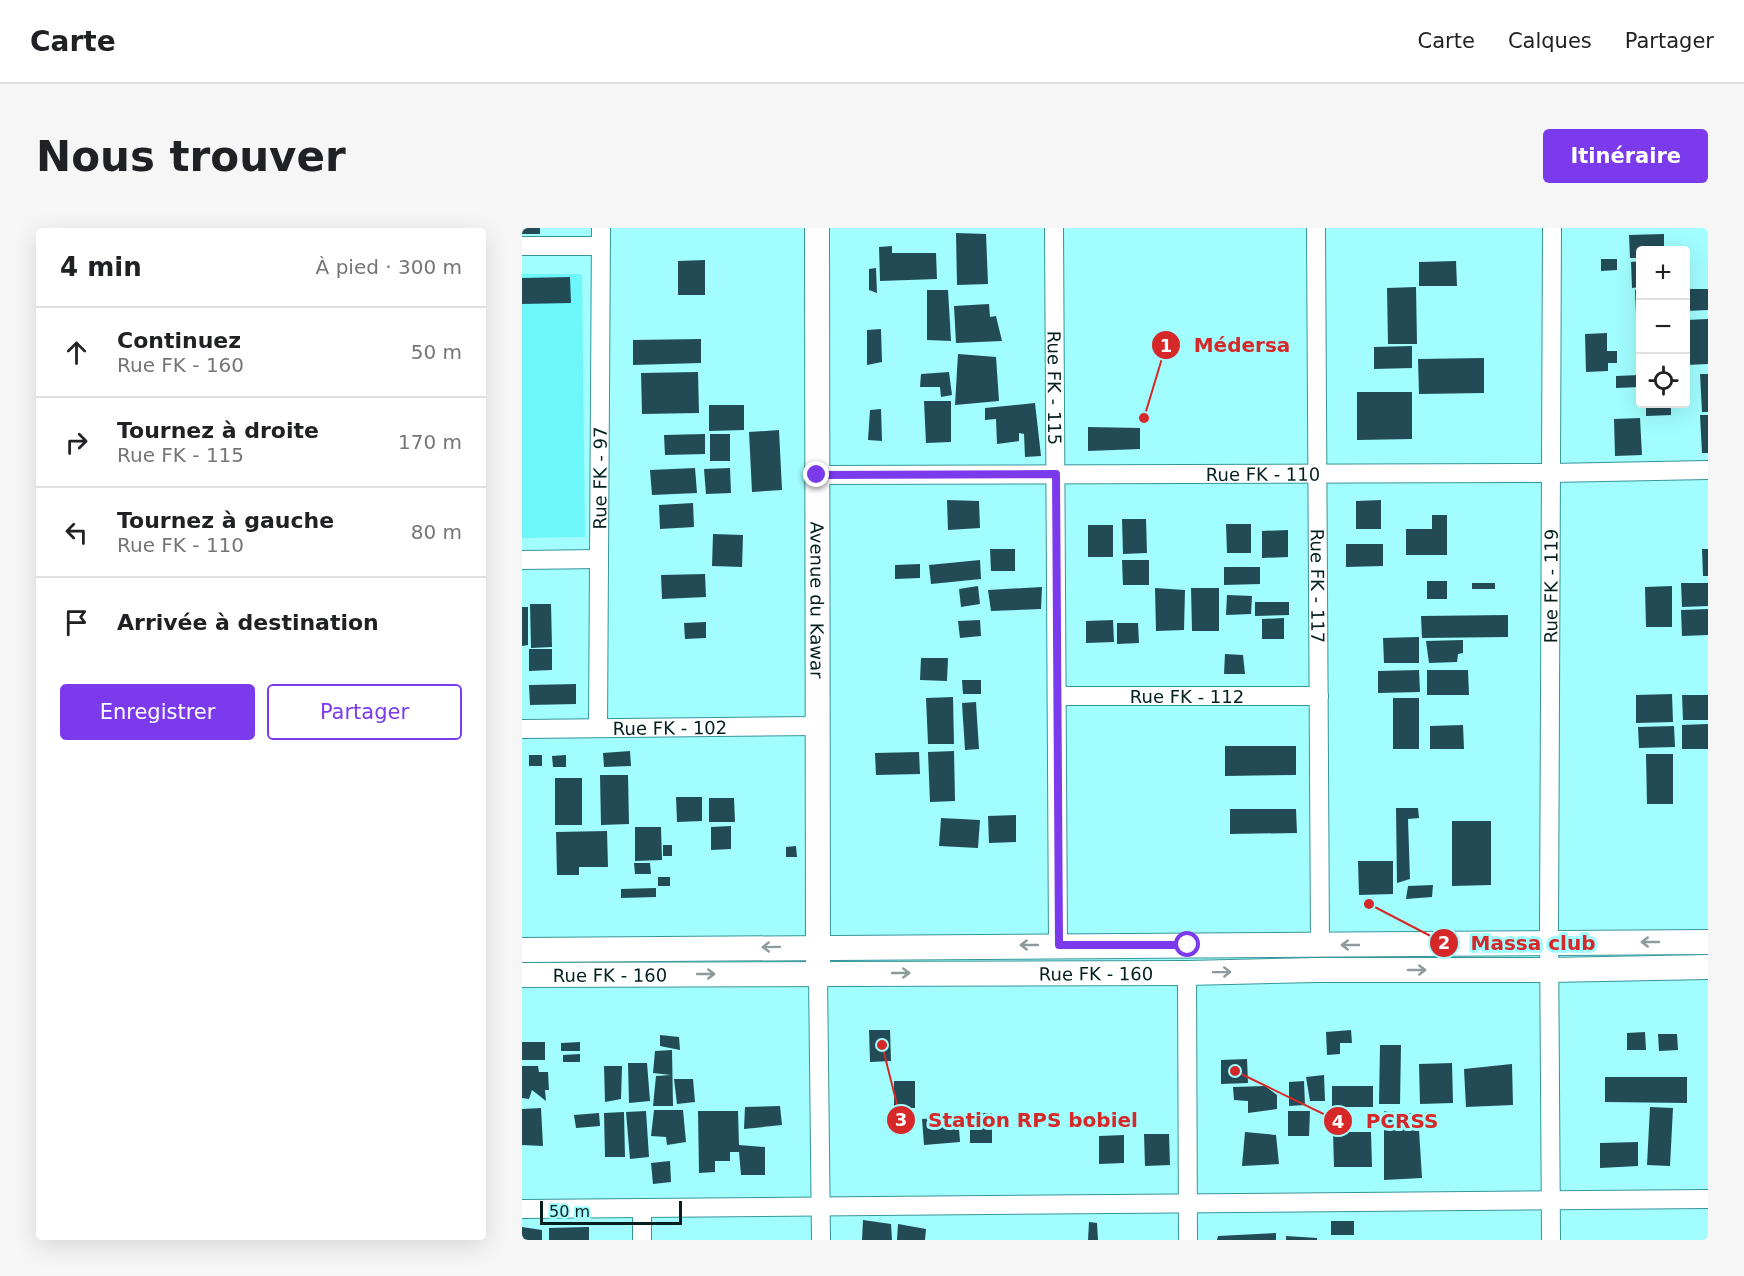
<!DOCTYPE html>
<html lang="fr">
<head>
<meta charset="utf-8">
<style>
  :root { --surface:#fff; --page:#f6f6f6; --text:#202124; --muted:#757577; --line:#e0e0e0; --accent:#7c3aed }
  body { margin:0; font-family:"DejaVu Sans",sans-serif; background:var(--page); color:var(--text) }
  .controls { position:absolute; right:18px; top:18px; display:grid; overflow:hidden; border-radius:6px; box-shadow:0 6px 24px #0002 }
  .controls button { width:54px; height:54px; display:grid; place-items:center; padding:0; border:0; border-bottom:2px solid var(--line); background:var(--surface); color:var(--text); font:30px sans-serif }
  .scale { position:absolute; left:18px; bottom:15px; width:142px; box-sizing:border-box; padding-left:6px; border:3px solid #041f20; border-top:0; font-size:16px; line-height:21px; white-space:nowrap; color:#041f20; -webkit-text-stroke:4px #a1fdfe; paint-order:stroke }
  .stop { position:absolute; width:18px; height:18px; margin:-14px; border:4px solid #7c3aed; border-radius:50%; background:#fff }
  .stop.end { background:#7c3aed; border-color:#fff; box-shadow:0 2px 6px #0008 }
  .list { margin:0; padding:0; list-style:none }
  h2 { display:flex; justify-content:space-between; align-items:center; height:78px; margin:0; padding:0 24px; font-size:26px }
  h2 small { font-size:20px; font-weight:400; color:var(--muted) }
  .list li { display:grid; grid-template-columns:39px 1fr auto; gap:18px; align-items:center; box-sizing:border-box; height:90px; padding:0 24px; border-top:2px solid var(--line) }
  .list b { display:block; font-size:22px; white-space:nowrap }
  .list p { margin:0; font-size:20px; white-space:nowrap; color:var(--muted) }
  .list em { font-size:20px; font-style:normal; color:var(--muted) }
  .actions { display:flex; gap:12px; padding:18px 24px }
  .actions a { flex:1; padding:14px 0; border:2px solid var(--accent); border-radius:6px; text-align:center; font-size:21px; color:var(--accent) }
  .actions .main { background:var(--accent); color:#fff }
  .icon { flex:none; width:33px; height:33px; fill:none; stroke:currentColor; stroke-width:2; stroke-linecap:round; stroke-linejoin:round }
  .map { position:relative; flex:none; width:1186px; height:1012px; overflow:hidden; border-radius:6px }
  header { display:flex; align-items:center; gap:36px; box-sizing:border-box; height:84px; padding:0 30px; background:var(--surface); border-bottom:2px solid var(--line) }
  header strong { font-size:28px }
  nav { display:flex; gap:33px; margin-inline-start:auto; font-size:21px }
  .intro { display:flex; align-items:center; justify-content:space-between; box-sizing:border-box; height:144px; padding:0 36px }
  h1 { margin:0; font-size:42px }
  .button { padding:15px 27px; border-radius:6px; background:var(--accent); color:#fff; font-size:21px; font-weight:700 }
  main { display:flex; gap:36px; padding:0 36px }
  aside { flex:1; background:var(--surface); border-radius:6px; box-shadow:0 6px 24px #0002 }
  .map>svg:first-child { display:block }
  .built { fill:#6ef7fa }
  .building { fill:#224b56 }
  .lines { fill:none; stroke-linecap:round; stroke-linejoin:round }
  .street-casing { stroke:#379698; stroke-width:20 }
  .secondary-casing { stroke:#379698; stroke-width:26 }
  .street { stroke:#fff; stroke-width:18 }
  .secondary { stroke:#fff; stroke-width:24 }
  .oneway { stroke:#8e9a9b }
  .route { stroke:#7c3aed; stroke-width:8 }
  .labels { text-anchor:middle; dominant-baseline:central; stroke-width:6; stroke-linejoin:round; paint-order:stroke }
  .street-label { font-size:18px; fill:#041f20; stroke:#a1fdfe }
  .leader { fill:none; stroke:#d62828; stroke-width:2 }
  .callout-dot { fill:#d62828; stroke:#a1fdfe; stroke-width:2 }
  .mark-label { font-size:18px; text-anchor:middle; font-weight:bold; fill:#fff }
  .callout-label { font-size:20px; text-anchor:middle; font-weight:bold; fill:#d62828; stroke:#a1fdfe; stroke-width:6; stroke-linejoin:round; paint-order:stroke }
</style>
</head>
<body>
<header>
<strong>Carte</strong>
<nav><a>Carte</a><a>Calques</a><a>Partager</a></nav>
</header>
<div class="intro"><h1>Nous trouver</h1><a class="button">Itinéraire</a></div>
<main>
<aside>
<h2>4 min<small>À pied · 300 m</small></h2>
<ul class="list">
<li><svg class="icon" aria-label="ahead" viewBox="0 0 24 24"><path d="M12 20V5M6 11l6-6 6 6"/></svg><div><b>Continuez</b><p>Rue FK - 160</p></div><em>50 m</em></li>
<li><svg class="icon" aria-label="right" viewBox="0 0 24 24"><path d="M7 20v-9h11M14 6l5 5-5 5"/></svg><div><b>Tournez à droite</b><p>Rue FK - 115</p></div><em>170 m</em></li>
<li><svg class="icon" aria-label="left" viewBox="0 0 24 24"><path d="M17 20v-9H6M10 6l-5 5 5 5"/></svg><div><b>Tournez à gauche</b><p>Rue FK - 110</p></div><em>80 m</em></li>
<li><svg class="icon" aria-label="arrive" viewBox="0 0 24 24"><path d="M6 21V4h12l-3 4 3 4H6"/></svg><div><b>Arrivée à destination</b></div></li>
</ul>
<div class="actions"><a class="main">Enregistrer</a><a>Partager</a></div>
</aside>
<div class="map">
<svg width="1186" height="1012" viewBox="0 0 1186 1012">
  <rect width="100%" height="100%" fill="#a1fdfe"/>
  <polygon class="built" points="0,46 60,46 63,309 0,310"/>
  <g class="building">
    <rect x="0" y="0" width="18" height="6"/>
    <polygon points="434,5 464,6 466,56 435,57"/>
    <polygon points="1142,6 1142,22 1118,22 1118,30 1108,30 1107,7"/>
    <polygon points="370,18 370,25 414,25 415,51 358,53 357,19"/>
    <polygon points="1079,31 1095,31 1095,42 1079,43"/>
    <polygon points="183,32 183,67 156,67 156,33"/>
    <polygon points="934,33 935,58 897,58 897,34"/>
    <polygon points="1118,33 1118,59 1110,60 1109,34"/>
    <polygon points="354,40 355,65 347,62 347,41"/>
    <polygon points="48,49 49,75 0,76 0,50"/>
    <polygon points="894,59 895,116 866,116 865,60"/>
    <polygon points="1164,61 1186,61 1186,82 1164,83"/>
    <polygon points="405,62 426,62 429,113 405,112"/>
    <polygon points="1113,62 1118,62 1118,87 1114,87"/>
    <polygon points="467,76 468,89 474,88 480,113 434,115 432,78"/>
    <polygon points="1186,91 1186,136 1164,137 1164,92"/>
    <polygon points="359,101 360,134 345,137 345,102"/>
    <polygon points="1085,105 1085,123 1095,123 1095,135 1086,135 1086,143 1064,144 1063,106"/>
    <polygon points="179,111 179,135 111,137 111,112"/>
    <polygon points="890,118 890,140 852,141 852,119"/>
    <polygon points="436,126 474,129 477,173 433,177"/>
    <polygon points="962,130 962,165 897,166 896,131"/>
    <polygon points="176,144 177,185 120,186 119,145"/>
    <polygon points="427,144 430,167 419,169 418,159 398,159 399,146"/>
    <polygon points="1178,146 1186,146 1186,184 1180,184"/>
    <polygon points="1118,147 1118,159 1094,160 1094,148"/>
    <polygon points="835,164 890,164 890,211 835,212"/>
    <polygon points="402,173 429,173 429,214 404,215"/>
    <polygon points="513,175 519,228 503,229 502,206 497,205 497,213 475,216 474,191 463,192 463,180"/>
    <polygon points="1124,176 1149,176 1149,187 1124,188"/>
    <polygon points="187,177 222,177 222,202 187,203"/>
    <polygon points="359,181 360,213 346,212 348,182"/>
    <polygon points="1178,187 1186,187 1186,225 1180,225"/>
    <polygon points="1118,190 1120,227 1093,228 1092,191"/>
    <polygon points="566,199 618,200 618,221 566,223"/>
    <polygon points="257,202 260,262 230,264 227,204"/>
    <polygon points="183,206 183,226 143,227 142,207"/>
    <rect x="188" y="206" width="20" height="27"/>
    <polygon points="173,240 175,265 130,267 128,242"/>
    <polygon points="208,240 209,265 184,266 182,241"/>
    <polygon points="425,272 457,273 458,300 426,302"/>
    <polygon points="859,272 859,301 834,301 834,273"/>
    <polygon points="171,275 172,299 138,301 137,277"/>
    <polygon points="910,287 925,287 925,327 884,327 884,301 910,301"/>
    <polygon points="600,291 624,291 625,325 601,326"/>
    <polygon points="704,296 729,296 729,325 705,325"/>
    <rect x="566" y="297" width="25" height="32"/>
    <polygon points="766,302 766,329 740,330 740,303"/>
    <polygon points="191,306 221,307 220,339 190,338"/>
    <polygon points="824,316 861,316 861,338 824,339"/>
    <polygon points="468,321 493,321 493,343 469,343"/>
    <polygon points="1180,321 1186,321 1186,348 1181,348"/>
    <polygon points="458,332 459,351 409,356 407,337"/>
    <polygon points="600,332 627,332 627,357 601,357"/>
    <polygon points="398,336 398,350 373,351 373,337"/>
    <polygon points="702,339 738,339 738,356 702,357"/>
    <polygon points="183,346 184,369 140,371 139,347"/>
    <rect x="905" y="353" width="20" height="18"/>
    <rect x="950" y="355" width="23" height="6"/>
    <polygon points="1159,355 1186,355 1186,378 1160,379"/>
    <polygon points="456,358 458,376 439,379 437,361"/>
    <polygon points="1150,358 1150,399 1124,399 1123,359"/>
    <polygon points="520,359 519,381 469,383 466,362"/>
    <polygon points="633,360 663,362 662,402 634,403"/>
    <polygon points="669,360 697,360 697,403 670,403"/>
    <polygon points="705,367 730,368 729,386 704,387"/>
    <polygon points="733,374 767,374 767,387 733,388"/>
    <polygon points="8,376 29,376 30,419 9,420"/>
    <polygon points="0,379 6,379 6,417 0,418"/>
    <polygon points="1186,381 1186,407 1160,408 1159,382"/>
    <polygon points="986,387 986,409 900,410 899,388"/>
    <polygon points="762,390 762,411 740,411 740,391"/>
    <polygon points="458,392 459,408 438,410 436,393"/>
    <polygon points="591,392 592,414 564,415 564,393"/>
    <polygon points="184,394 184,410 163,411 162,395"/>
    <polygon points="595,395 616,395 617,415 595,416"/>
    <polygon points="897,409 897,435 862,435 861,410"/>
    <polygon points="941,412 941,425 936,426 935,434 907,435 904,413"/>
    <polygon points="7,421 30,421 30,442 7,443"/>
    <polygon points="703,426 721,427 723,446 702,446"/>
    <polygon points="399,430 426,430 425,453 398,452"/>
    <polygon points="897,442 898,464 856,465 856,443"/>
    <polygon points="905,442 946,442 947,467 905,467"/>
    <polygon points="440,452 459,452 459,466 441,466"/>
    <polygon points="54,456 54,476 8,477 7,457"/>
    <polygon points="1150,466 1151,494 1114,495 1114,467"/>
    <polygon points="1160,467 1186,467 1186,492 1161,492"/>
    <polygon points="431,469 432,516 406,516 404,470"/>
    <rect x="871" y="470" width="26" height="51"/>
    <polygon points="454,474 457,521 443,522 440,475"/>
    <polygon points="1186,496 1186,521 1160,521 1160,497"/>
    <polygon points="941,497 942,521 908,521 908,498"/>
    <polygon points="1152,498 1153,519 1117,520 1116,499"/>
    <polygon points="703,518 774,518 774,547 703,548"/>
    <polygon points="108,523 109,538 82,539 81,525"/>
    <polygon points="432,523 433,573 408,574 406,524"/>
    <polygon points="397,524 398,546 354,547 353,525"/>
    <polygon points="1124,526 1151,526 1151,576 1125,576"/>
    <rect x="7" y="527" width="13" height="11"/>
    <polygon points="44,527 44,539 31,539 30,528"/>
    <polygon points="78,547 106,547 107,596 79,597"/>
    <rect x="33" y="550" width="27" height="47"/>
    <polygon points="154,569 180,569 180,593 155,594"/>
    <polygon points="187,570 212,570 213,594 187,594"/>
    <polygon points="874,580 896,580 897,590 886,591 888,651 875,655"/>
    <polygon points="708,581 774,581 775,605 708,606"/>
    <polygon points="494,587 494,614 467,615 466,588"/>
    <polygon points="419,590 458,592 456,620 417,618"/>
    <polygon points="930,593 969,593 969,657 930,658"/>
    <polygon points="209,598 209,621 189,622 189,599"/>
    <polygon points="113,599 139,599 140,632 113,633"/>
    <polygon points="85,603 86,639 57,639 57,647 35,647 34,604"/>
    <rect x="141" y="617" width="9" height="11"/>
    <polygon points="274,618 275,629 264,629 264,619"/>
    <polygon points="836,633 871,633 871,666 837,667"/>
    <polygon points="112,635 128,635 129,646 113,646"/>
    <rect x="136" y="649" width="12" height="9"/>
    <polygon points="911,657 910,669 884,671 886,658"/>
    <polygon points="134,660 134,669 99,670 99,661"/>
    <polygon points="347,802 368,802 369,833 348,834"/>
    <polygon points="829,802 830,815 818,815 818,826 805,827 804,804"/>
    <polygon points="1123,804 1124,822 1105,822 1105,805"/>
    <polygon points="1136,806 1155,806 1156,822 1137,823"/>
    <polygon points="138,807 157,809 158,822 138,818"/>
    <rect x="0" y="814" width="23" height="18"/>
    <polygon points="58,814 58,823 39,823 39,815"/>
    <polygon points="858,817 879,817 878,876 857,876"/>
    <polygon points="150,822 151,878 131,878 134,848 149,847 131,845 133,823"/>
    <polygon points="58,826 58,834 41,834 41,827"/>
    <polygon points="725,831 726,855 699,856 699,832"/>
    <polygon points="106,835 125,835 128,873 107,875"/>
    <polygon points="930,835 931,875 898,876 897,836"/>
    <polygon points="990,836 991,877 944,879 942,841"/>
    <polygon points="0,838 16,838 17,844 26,844 27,862 23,862 24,873 10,862 7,871 0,870"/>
    <polygon points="82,838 100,838 99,871 83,874"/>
    <polygon points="802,847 803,873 788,873 784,849"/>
    <polygon points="1083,849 1165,849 1165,875 1083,874"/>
    <polygon points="152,851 171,851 173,874 155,876"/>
    <rect x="372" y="853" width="21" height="27"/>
    <polygon points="782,853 783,877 767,878 767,854"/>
    <polygon points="743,858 755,867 755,881 726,885 726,873 712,872 711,859"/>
    <rect x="810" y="858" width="41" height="21"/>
    <polygon points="258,878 260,897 222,901 223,879"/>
    <polygon points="1128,879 1151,880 1148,938 1125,937"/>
    <polygon points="19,880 21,918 0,917 0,881"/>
    <polygon points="132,882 161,882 164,914 145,917 144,909 129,908"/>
    <polygon points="124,883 127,929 108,931 104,884"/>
    <polygon points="176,883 216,883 217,917 243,919 243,947 219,947 217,924 208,924 208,933 193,933 193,944 177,945"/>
    <polygon points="766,883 788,883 787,908 766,908"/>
    <polygon points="862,883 896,886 900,950 862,952"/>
    <polygon points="102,884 103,929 83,929 82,885"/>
    <polygon points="77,885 78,898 54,900 52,887"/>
    <rect x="448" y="885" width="22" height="30"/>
    <polygon points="436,888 438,914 402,917 400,891"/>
    <polygon points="723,904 754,907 757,936 720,938"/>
    <polygon points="811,904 849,904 850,939 812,939"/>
    <polygon points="622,906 647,906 648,937 623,938"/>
    <polygon points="602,907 602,935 577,936 577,908"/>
    <polygon points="1116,914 1116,938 1078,940 1078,915"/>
    <polygon points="148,933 149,954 131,956 129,935"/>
    <polygon points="341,992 369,996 370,1012 340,1012"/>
    <rect x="809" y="993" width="23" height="14"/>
    <polygon points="567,994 575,995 576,1012 566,1012"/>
    <polygon points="376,996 404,1001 403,1012 375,1012"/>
    <polygon points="0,999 20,1002 20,1012 0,1012"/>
    <polygon points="67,999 67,1012 27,1012 27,1000"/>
    <polygon points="754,1005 754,1012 695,1012 696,1008"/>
    <polygon points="764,1008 795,1010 795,1012 764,1012"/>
  </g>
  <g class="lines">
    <g class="street-casing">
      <g id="street">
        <path id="s1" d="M 532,0 L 536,717"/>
        <path id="s2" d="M 794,0 L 798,717"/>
        <polyline points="0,18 79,18"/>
        <path id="s3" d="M 295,247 L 1029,245 L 1186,242"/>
        <polyline points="0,332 77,331"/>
        <path id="s4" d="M 535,468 L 797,468"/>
        <path id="s5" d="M 76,500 L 79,0"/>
        <path id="s6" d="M 0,501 L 295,498"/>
        <polyline points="296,745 299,1012"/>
        <polyline points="665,745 666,1012"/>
        <polyline points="120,980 120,1012"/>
        <polyline points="0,981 1186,971"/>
        <path id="s7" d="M 1029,1012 L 1027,704 L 1030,0"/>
      </g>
    </g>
    <g class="secondary-casing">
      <g id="secondary">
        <path id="s8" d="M 295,0 L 296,733"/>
        <polyline points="0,722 1186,714"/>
        <path id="s9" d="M 0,747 L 665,745 L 796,742 L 1028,742 L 1186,739"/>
      </g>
    </g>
    <use href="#street" class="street"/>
    <use href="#secondary" class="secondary"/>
  </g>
  <defs><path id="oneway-shaft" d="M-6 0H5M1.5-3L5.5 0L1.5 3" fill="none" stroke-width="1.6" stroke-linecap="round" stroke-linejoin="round" transform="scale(1.5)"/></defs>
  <g class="oneway">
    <use href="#oneway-shaft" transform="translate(1128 714) rotate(180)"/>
    <use href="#oneway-shaft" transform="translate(507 717) rotate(180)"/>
    <use href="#oneway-shaft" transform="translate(828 717) rotate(180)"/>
    <use href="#oneway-shaft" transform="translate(249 719) rotate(179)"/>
    <use href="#oneway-shaft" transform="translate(895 742)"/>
    <use href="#oneway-shaft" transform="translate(700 744) rotate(-1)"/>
    <use href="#oneway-shaft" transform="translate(379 745)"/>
    <use href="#oneway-shaft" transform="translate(184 746)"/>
  </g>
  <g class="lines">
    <polyline class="route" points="295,247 534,246 537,717 666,717"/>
  </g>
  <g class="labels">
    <g class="street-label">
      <text stroke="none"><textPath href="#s1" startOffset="160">Rue FK - 115</textPath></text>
      <text stroke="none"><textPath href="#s3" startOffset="446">Rue FK - 110</textPath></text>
      <text stroke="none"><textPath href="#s5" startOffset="250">Rue FK - 97</textPath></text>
      <text stroke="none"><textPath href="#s7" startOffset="654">Rue FK - 119</textPath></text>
      <text stroke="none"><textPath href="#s2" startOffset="358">Rue FK - 117</textPath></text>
      <text stroke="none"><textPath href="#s8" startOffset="372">Avenue du Kawar</textPath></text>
      <text stroke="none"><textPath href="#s4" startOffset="130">Rue FK - 112</textPath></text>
      <text stroke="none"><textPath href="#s6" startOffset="148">Rue FK - 102</textPath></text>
      <text stroke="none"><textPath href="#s9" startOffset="574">Rue FK - 160</textPath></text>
      <text stroke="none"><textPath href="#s9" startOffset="88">Rue FK - 160</textPath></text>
    </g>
  </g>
  <path class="leader" d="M622 190L644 117M847 676L922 715M360 817L379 892M713 843L816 893"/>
  <g class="callout-dot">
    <circle cx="622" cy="190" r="6"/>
    <circle cx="847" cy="676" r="6"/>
    <circle cx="360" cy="817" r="6"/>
    <circle cx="713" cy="843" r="6"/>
    <circle cx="644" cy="117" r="15"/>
    <circle cx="922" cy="715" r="15"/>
    <circle cx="379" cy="892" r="15"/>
    <circle cx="816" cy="893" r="15"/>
  </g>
  <g class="mark-label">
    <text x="644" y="124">1</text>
    <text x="922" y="721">2</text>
    <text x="379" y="898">3</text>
    <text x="816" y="900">4</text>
  </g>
  <g class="callout-label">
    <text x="720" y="124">Médersa</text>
    <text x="1011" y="722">Massa club</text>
    <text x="511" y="899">Station RPS bobiel</text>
    <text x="880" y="900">PCRSS</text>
  </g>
</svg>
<div class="controls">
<button>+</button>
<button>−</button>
<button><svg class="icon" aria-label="locate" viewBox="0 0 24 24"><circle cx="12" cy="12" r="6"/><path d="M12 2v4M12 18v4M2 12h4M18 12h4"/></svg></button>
</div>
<div class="scale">50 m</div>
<div class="stop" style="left:666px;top:717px"></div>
<div class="stop end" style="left:295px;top:247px"></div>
</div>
</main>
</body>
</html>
